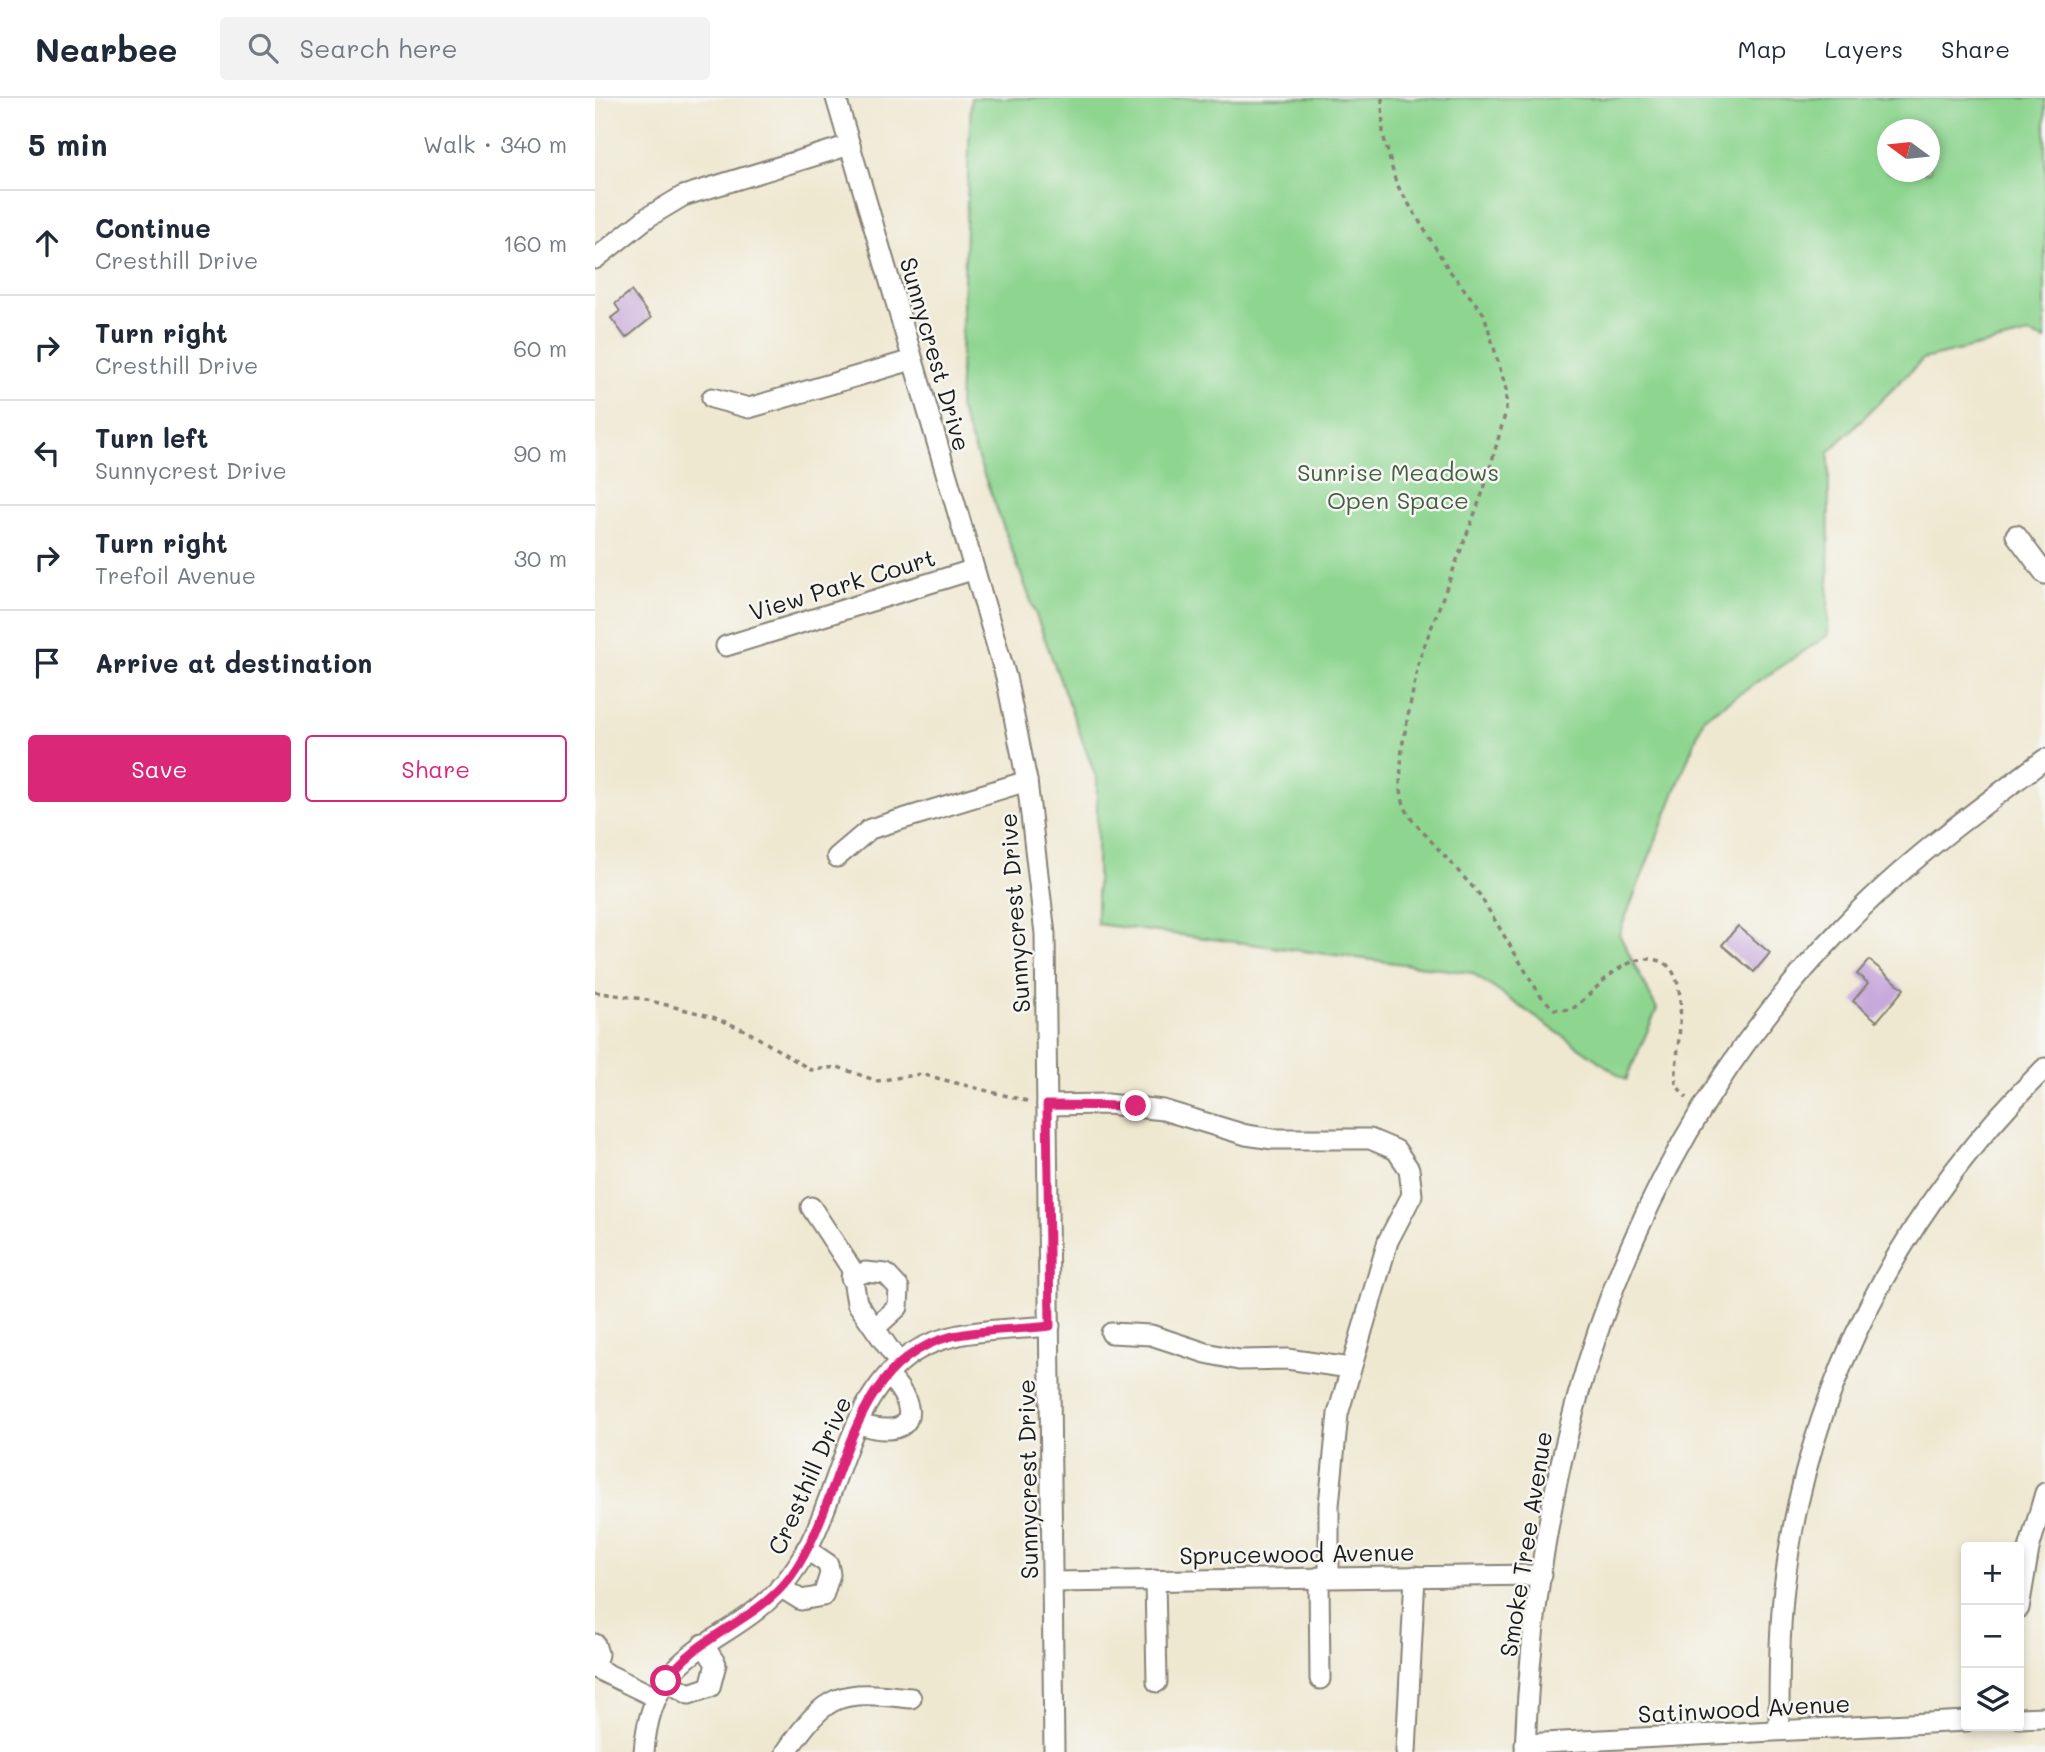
<!DOCTYPE html>
<html lang="en">
<head>
<meta charset="utf-8">
<style>
  :root { --surface:#fff; --page:#f2f2f3; --text:#1f2937; --muted:#747a83; --line:#e0e1e3; --accent:#db2777 }
  body { margin:0; font-family:Mali,sans-serif; background:var(--page); color:var(--text) }
  .controls { position:absolute; right:21px; bottom:21px; display:grid; overflow:hidden; border-radius:7px; box-shadow:0 4px 10px #0003 }
  .controls button { width:63px; height:63px; display:grid; place-items:center; padding:0; border:0; border-bottom:2px solid var(--line); background:var(--surface); color:var(--text); font:35px sans-serif }
  .compass { position:absolute; left:1282px; top:21px; width:63px; height:63px; border-radius:50%; background:var(--surface); box-shadow:0 4px 10px #0003; rotate:285deg }
  .stop { position:absolute; width:21px; height:21px; margin:-16px; border:5px solid #db2777; border-radius:50%; background:#fff }
  .stop.end { background:#db2777; border-color:#fff; box-shadow:0 2px 7px #0008 }
  .list { margin:0; padding:0; list-style:none }
  h2 { display:flex; justify-content:space-between; align-items:center; height:91px; margin:0; padding:0 28px; font-size:30px }
  h2 small { font-size:23px; font-weight:400; color:var(--muted) }
  .list li { display:grid; grid-template-columns:46px 1fr auto; gap:21px; align-items:center; box-sizing:border-box; height:105px; padding:0 28px; border-top:2px solid var(--line) }
  .list b { display:block; font-size:26px; white-space:nowrap }
  .list p { margin:0; font-size:23px; white-space:nowrap; color:var(--muted) }
  .list em { font-size:23px; font-style:normal; color:var(--muted) }
  .actions { display:flex; gap:14px; padding:21px 28px }
  .actions a { flex:1; padding:16px 0; border:2px solid var(--accent); border-radius:7px; text-align:center; font-size:24px; color:var(--accent) }
  .actions .main { background:var(--accent); color:#fff }
  .icon { flex:none; width:38px; height:38px; fill:none; stroke:currentColor; stroke-width:2; stroke-linecap:round; stroke-linejoin:round }
  .map { position:relative; flex:none; width:1450px; height:1654px; overflow:hidden }
  header { display:flex; align-items:center; gap:42px; box-sizing:border-box; height:98px; padding:0 35px; background:var(--surface); border-bottom:2px solid var(--line) }
  header strong { font-size:33px }
  nav { display:flex; gap:38px; margin-inline-start:auto; font-size:24px }
  .search { width:490px; height:63px; background:var(--page); display:flex; align-items:center; gap:18px; box-sizing:border-box; padding:0 24px; border-radius:7px; color:var(--muted); font-size:26px }
  main { display:flex }
  aside { flex:1; background:var(--surface) }
  .map>svg:first-child { display:block }
  .green { fill:#8ed590; stroke:#557856; stroke-width:2; fill-rule:evenodd }
  .building { fill:#c7a9db }
  .lines { fill:none; stroke-linecap:round; stroke-linejoin:round }
  .minor-casing { stroke:#868276; stroke-width:23 }
  .path { stroke:#868276; stroke-width:3.5; stroke-dasharray:5 5; stroke-linecap:butt }
  .minor { stroke:#fff; stroke-width:19 }
  .route { stroke:#db2777; stroke-width:9 }
  .labels { text-anchor:middle; dominant-baseline:central; stroke-width:5; stroke-linejoin:round; paint-order:stroke }
  .street-label { font-size:24px; fill:#1c1c1c; stroke:#f6f6f2 }
  .park-label { font-size:24px; fill:#445d45; stroke:#f6f6f2 }
</style>
</head>
<body>
<header>
<strong>Nearbee</strong>
<div class="search"><svg class="icon" aria-label="search" viewBox="0 0 24 24"><circle cx="10" cy="10" r="6"/><path d="M15 15l6 6"/></svg>Search here</div>
<nav><a>Map</a><a>Layers</a><a>Share</a></nav>
</header>
<main>
<aside>
<h2>5 min<small>Walk · 340 m</small></h2>
<ul class="list">
<li><svg class="icon" aria-label="ahead" viewBox="0 0 24 24"><path d="M12 20V5M6 11l6-6 6 6"/></svg><div><b>Continue</b><p>Cresthill Drive</p></div><em>160 m</em></li>
<li><svg class="icon" aria-label="right" viewBox="0 0 24 24"><path d="M7 20v-9h11M14 6l5 5-5 5"/></svg><div><b>Turn right</b><p>Cresthill Drive</p></div><em>60 m</em></li>
<li><svg class="icon" aria-label="left" viewBox="0 0 24 24"><path d="M17 20v-9H6M10 6l-5 5 5 5"/></svg><div><b>Turn left</b><p>Sunnycrest Drive</p></div><em>90 m</em></li>
<li><svg class="icon" aria-label="right" viewBox="0 0 24 24"><path d="M7 20v-9h11M14 6l5 5-5 5"/></svg><div><b>Turn right</b><p>Trefoil Avenue</p></div><em>30 m</em></li>
<li><svg class="icon" aria-label="arrive" viewBox="0 0 24 24"><path d="M6 21V4h12l-3 4 3 4H6"/></svg><div><b>Arrive at destination</b></div></li>
</ul>
<div class="actions"><a class="main">Save</a><a>Share</a></div>
</aside>
<div class="map">
<svg width="1450" height="1654" viewBox="0 0 1450 1654">
  <rect width="100%" height="100%" fill="#f6f6f2"/>
  <filter id="ink" filterUnits="userSpaceOnUse"><feTurbulence type="fractalNoise" baseFrequency=".0143" numOctaves="2"/><feDisplacementMap in="SourceGraphic" scale="14" xChannelSelector="R" yChannelSelector="G"/><feConvolveMatrix kernelMatrix="1 2 1 2 8 2 1 2 1" color-interpolation-filters="sRGB"/></filter>
  <filter id="wash" filterUnits="userSpaceOnUse"><feTurbulence type="fractalNoise" baseFrequency=".00686" numOctaves="4" result="noise"/><feDisplacementMap in="SourceGraphic" scale="28" xChannelSelector="R" yChannelSelector="G"/><feGaussianBlur stdDeviation="1.57" result="paint"/><feColorMatrix in="noise" values="0 0 0 0 0 0 0 0 0 0 0 0 0 0 0 0 0 1.4 0 .05"/><feComposite in="paint" operator="in"/></filter>
  <g filter="url(#wash)">
    <rect width="100%" height="100%" fill="#efe8d1"/>
    <path class="green" d="M 376,0 L 1450,0 L 1450,242 L 1434,236 L 1328,261 L 1234,354 L 1233,537 L 1109,620 L 1024,836 L 1062,911 L 1031,982 L 877,875 L 502,826 L 502,682 L 364,309 ZM 1293,32 L 1335,32 L 1335,74 L 1293,74 Z"/>
    <g id="blocks">
      <g class="building">
        <polygon points="36,193 56,220 31,240 16,220 25,213 20,206"/>
        <polygon points="1143,828 1175,855 1159,874 1127,847"/>
        <polygon points="1274,862 1309,891 1282,923 1258,903 1273,885 1262,876"/>
      </g>
    </g>
  </g>
  <g filter="url(#ink)">
    <use href="#blocks" fill-opacity="0" stroke="#868276" stroke-width="2"/>
    <g class="lines">
      <g class="minor-casing">
        <g id="minor">
          <polyline points="241,0 411,579 432,683 450,836 459,1654"/>
          <polyline points="0,161 53,119 88,98 255,47"/>
          <polyline points="117,300 154,310 317,262"/>
          <polyline points="1421,437 1450,476"/>
          <polyline points="131,548 377,472"/>
          <polyline points="242,759 275,731 432,683"/>
          <polyline points="452,1007 512,1006 568,1012 651,1037 678,1041 775,1041 801,1052 814,1071 817,1097 793,1143 743,1316 734,1407 734,1479"/>
          <polyline points="216,1109 256,1170 262,1205 304,1265"/>
          <polyline points="256,1180 270,1174 291,1176 304,1190 303,1209 280,1230"/>
          <polyline points="516,1235 556,1237 611,1255 644,1262 692,1261 755,1270"/>
          <path d="M 264,1326 C 317,1343 329,1315 293,1277"/>
          <polyline points="724,1479 725,1581"/>
          <polyline points="560,1482 562,1584"/>
          <polyline points="458,1484 947,1477"/>
          <polyline points="185,1489 206,1502 228,1498 235,1476 233,1466 211,1451"/>
          <polyline points="1424,1510 1434,1451 1450,1395"/>
          <polyline points="0,1546 3,1556 0,1567"/>
          <polyline points="0,1570 60,1599"/>
          <polyline points="71,1583 94,1596 115,1589 121,1566 108,1546"/>
          <polyline points="1424,1620 1450,1619"/>
          <path d="M 1184,1632 C 1184,1585 1184,1537 1189,1490 C 1211,1291 1308,1109 1450,970"/>
          <polyline points="930,1646 1371,1623"/>
          <path d="M 49,1654 C 57,1539 140,1552 195,1478 C 244,1414 244,1317 307,1263 C 346,1229 406,1233 455,1228"/>
          <path d="M 191,1654 C 233,1594 243,1592 316,1600"/>
          <polyline points="811,1654 820,1478"/>
          <path d="M 930,1654 C 941,1346 1029,1056 1247,830 C 1308,766 1379,714 1450,661"/>
        </g>
      </g>
      <g class="path">
        <path d="M 787,0 L 788,36 L 801,85 L 854,172 L 889,216 L 911,291 L 911,313 L 889,391 L 824,562 L 807,649 L 805,687 L 809,708 L 818,723 L 884,796 L 945,897 L 959,911 L 976,912 C 993,900 1007,881 1025,870 C 1037,863 1049,859 1062,862 C 1102,872 1078,957 1081,987 L 1092,1000"/>
        <polyline points="0,894 48,901 115,918 150,932 216,972 243,969 282,983 326,976 436,1004"/>
      </g>
      <use href="#minor" class="minor"/>
    </g>
  </g>
  <g class="lines" filter="url(#ink)">
    <path class="route" d="M 71,1583 C 102,1536 162,1524 196,1478 C 251,1402 249,1267 354,1239 C 385,1231 422,1232 455,1228 L 452,1007 L 541,1008"/>
  </g>
  <g class="labels">
    <g class="street-label">
      <text transform="translate(341 256) rotate(74)">Sunnycrest Drive</text>
      <text transform="translate(247 486) rotate(-17)">View Park Court</text>
      <text transform="translate(419 815) rotate(-94)">Sunnycrest Drive</text>
      <text transform="translate(214 1377) rotate(-66)">Cresthill Drive</text>
      <text transform="translate(432 1381) rotate(-91)">Sunnycrest Drive</text>
      <text transform="translate(930 1446) rotate(-81)">Smoke Tree Avenue</text>
      <text transform="translate(702 1455) rotate(-1)">Sprucewood Avenue</text>
      <text transform="translate(1149 1610) rotate(-3)">Satinwood Avenue</text>
    </g>
    <g class="park-label">
      <text x="803" y="373">Sunrise Meadows<tspan x="803" dy="28">Open Space</tspan></text>
    </g>
  </g>
</svg>
<div class="controls">
<button>+</button>
<button>−</button>
<button><svg class="icon" aria-label="layers" viewBox="0 0 24 24"><path d="M12 4l9 5-9 5-9-5zM3 14l9 5 9-5"/></svg></button>
</div>
<svg class="compass" viewBox="-18 -18 36 36"><path d="M0-13l5 13h-10z" fill="#e53935"/><path d="M0 13l5-13h-10z" fill="#747a83"/></svg>
<div class="stop" style="left:71px;top:1583px"></div>
<div class="stop end" style="left:541px;top:1008px"></div>
</div>
</main>
</body>
</html>
